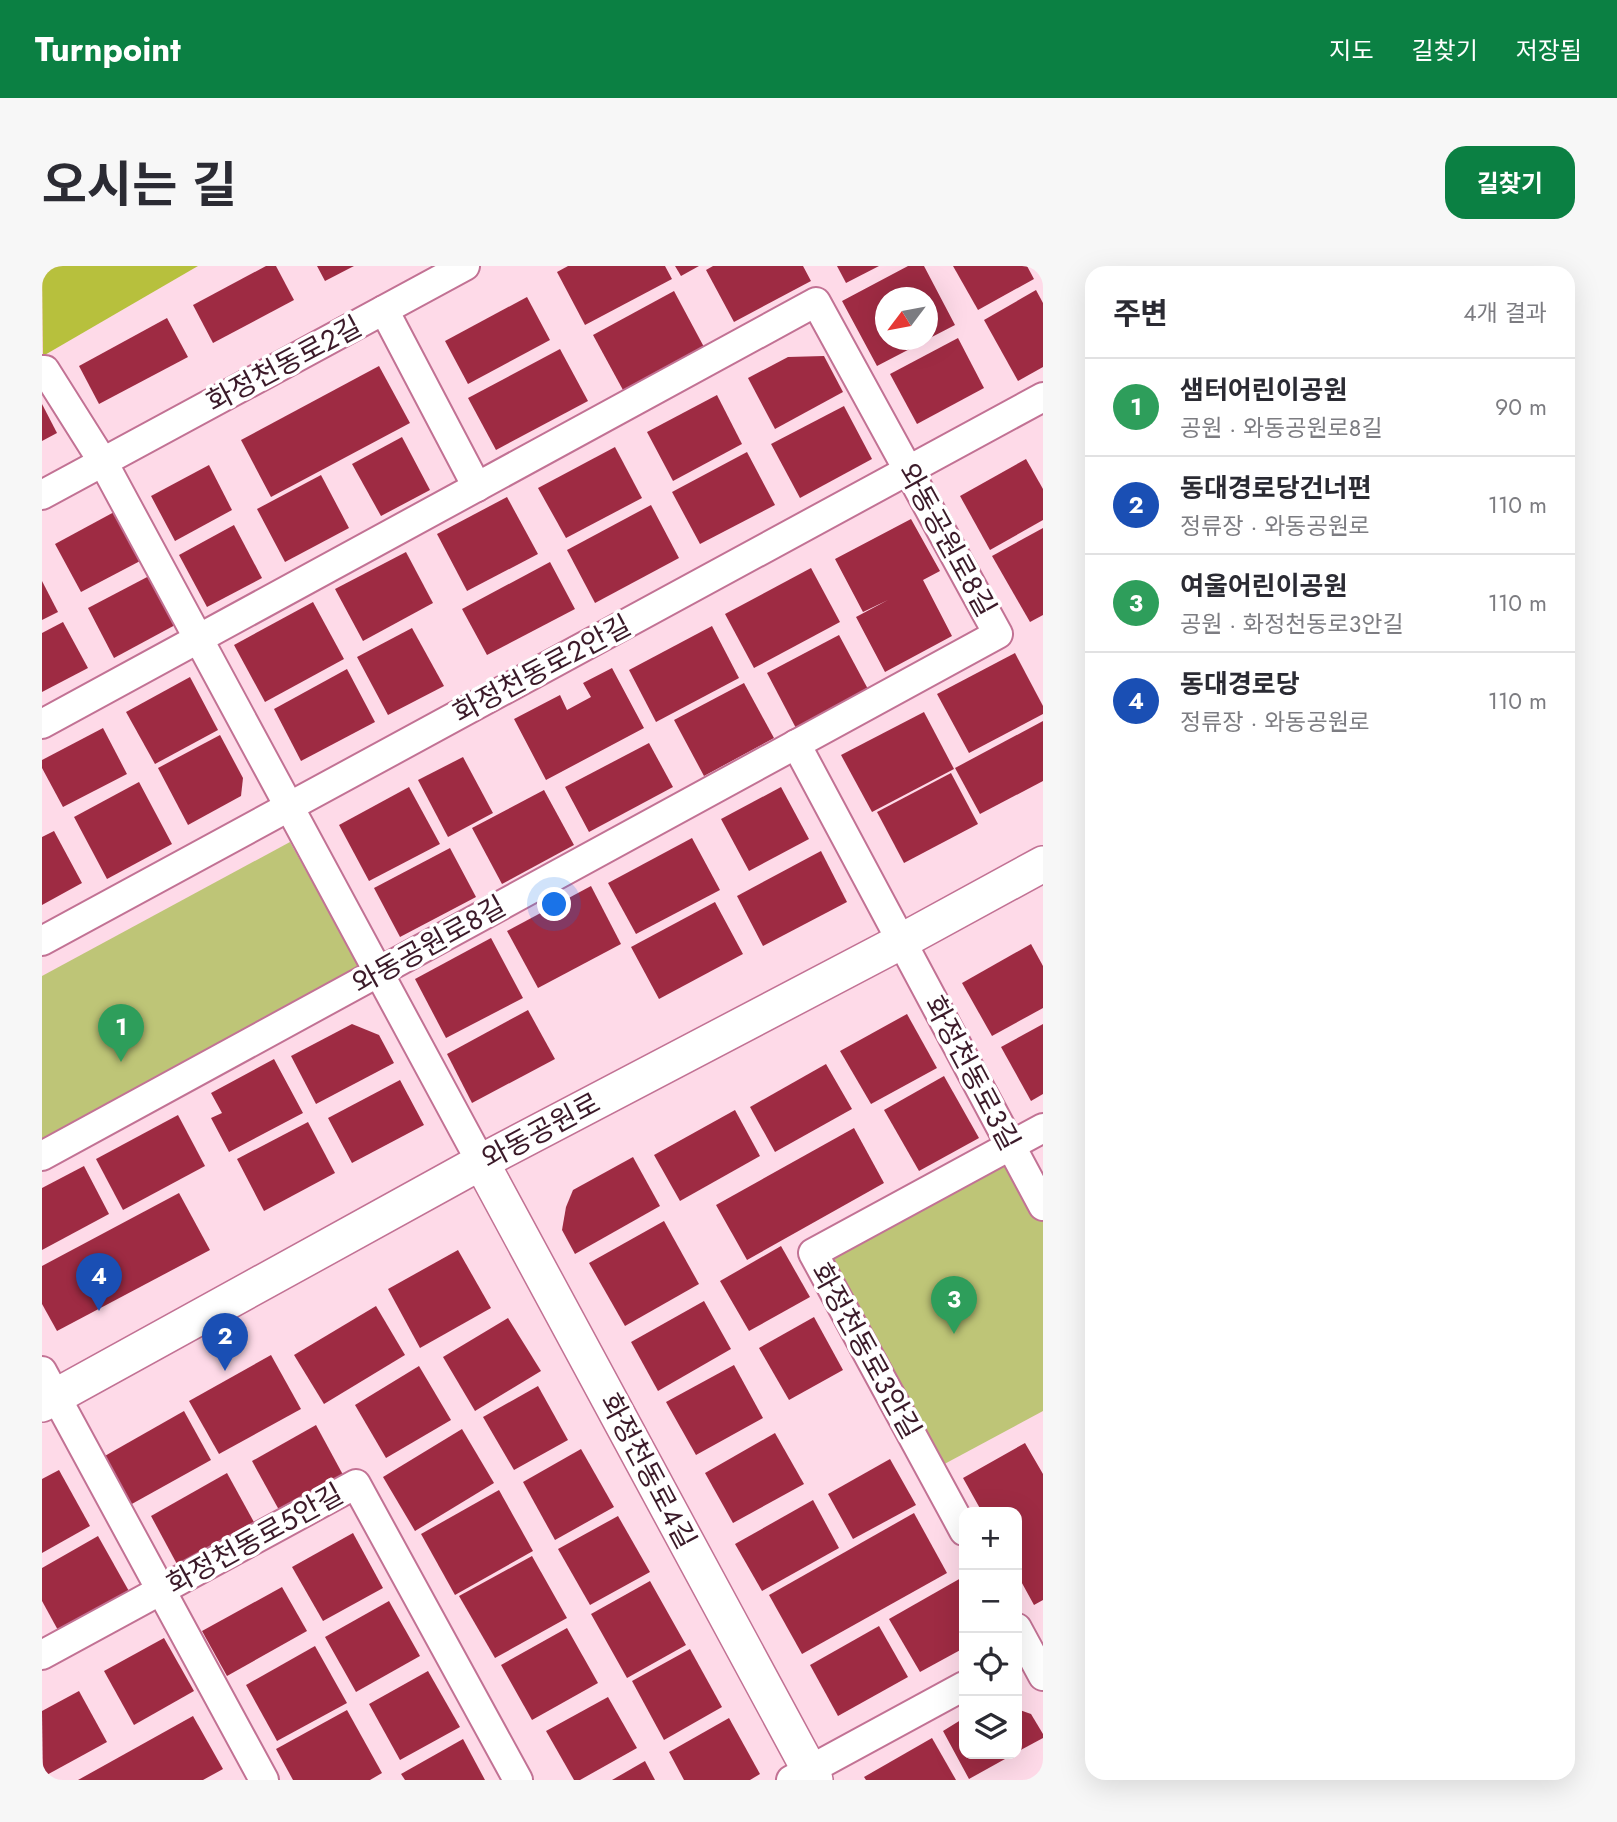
<!DOCTYPE html>
<html lang="ko">
<head>
<meta charset="utf-8">
<style>
  :root { --surface:#fff; --page:#f7f7f7; --text:#2b2b33; --muted:#7c7c81; --line:#e1e1e2; --accent:#0b8043 }
  body { margin:0; font-family:Jost,"Noto Sans KR",sans-serif; background:var(--page); color:var(--text) }
  .controls { position:absolute; right:21px; bottom:21px; display:grid; overflow:hidden; border-radius:14px; box-shadow:0 7px 28px #0002 }
  .controls button { width:63px; height:63px; display:grid; place-items:center; padding:0; border:0; border-bottom:2px solid var(--line); background:var(--surface); color:var(--text); font:35px sans-serif }
  .compass { position:absolute; left:833px; top:21px; width:63px; height:63px; border-radius:50%; background:var(--surface); box-shadow:0 7px 28px #0002; rotate:238deg }
  .you { position:absolute; left:513px; top:639px; width:24px; height:24px; margin:-18px; border:5px solid #fff; border-radius:50%; background:#1a73e8; box-shadow:0 0 0 10px #1a73e833 }
  .badge { display:grid; place-items:center; width:46px; height:46px; border-radius:50%; background:var(--accent); color:#fff; font-size:23px; font-weight:700 }
  .pin { position:absolute; translate:-50% -58px; filter:drop-shadow(0 2px 4px #0008) }
  .pin::after { content:''; position:absolute; top:37px; width:24px; height:21px; background:inherit; clip-path:polygon(0 0,100% 0,50% 100%) }
  .list { margin:0; padding:0; list-style:none }
  h2 { display:flex; justify-content:space-between; align-items:center; height:91px; margin:0; padding:0 28px; font-size:30px }
  h2 small { font-size:23px; font-weight:400; color:var(--muted) }
  .list li { display:grid; grid-template-columns:46px 1fr auto; gap:21px; align-items:center; box-sizing:border-box; height:98px; padding:0 28px; border-top:2px solid var(--line) }
  .list b { display:block; font-size:26px; white-space:nowrap }
  .list p { margin:0; font-size:23px; white-space:nowrap; color:var(--muted) }
  .list em { font-size:23px; font-style:normal; color:var(--muted) }
  .icon { flex:none; width:38px; height:38px; fill:none; stroke:currentColor; stroke-width:2; stroke-linecap:round; stroke-linejoin:round }
  .map { position:relative; flex:none; width:1001px; height:1514px; overflow:hidden; border-radius:21px }
  header { display:flex; align-items:center; gap:42px; box-sizing:border-box; height:98px; padding:0 35px; background:var(--accent); color:#fff }
  header strong { font-size:33px }
  nav { display:flex; gap:38px; margin-inline-start:auto; font-size:24px }
  .intro { display:flex; align-items:center; justify-content:space-between; box-sizing:border-box; height:168px; padding:0 42px }
  h1 { margin:0; font-size:49px }
  .button { padding:18px 32px; border-radius:21px; background:var(--accent); color:#fff; font-size:24px; font-weight:700 }
  main { display:flex; gap:42px; padding:0 42px }
  aside { flex:1; background:var(--surface); border-radius:21px; box-shadow:0 7px 28px #0002 }
  .map>svg:first-child { display:block }
  .green { fill:#bec577 }
  .forest { fill:#b7c03d }
  .building { fill:#9e2b43 }
  .lines { fill:none; stroke-linecap:round; stroke-linejoin:round }
  .minor-casing { stroke:#c27294; stroke-width:32 }
  .tertiary-casing { stroke:#c27294; stroke-width:38 }
  .minor { stroke:#fff; stroke-width:28 }
  .tertiary { stroke:#fff; stroke-width:35 }
  .labels { text-anchor:middle; dominant-baseline:central; stroke-width:7; stroke-linejoin:round; paint-order:stroke }
  .street-label { font-size:28px; fill:#3b1a29; stroke:#fff }
</style>
</head>
<body>
<header>
<strong>Turnpoint</strong>
<nav><a>지도</a><a>길찾기</a><a>저장됨</a></nav>
</header>
<div class="intro"><h1>오시는 길</h1><a class="button">길찾기</a></div>
<main>
<div class="map">
<svg width="1001" height="1514" viewBox="0 0 1001 1514">
  <rect width="100%" height="100%" fill="#fedae8"/>
  <g class="green">
    <polygon points="248,576 321,707 0,882 0,710"/>
    <polygon points="966,891 1001,956 1001,1145 895,1202 781,991"/>
  </g>
  <polygon class="forest" points="0,0 156,0 1,90"/>
  <g class="building">
    <polygon points="224,0 234,0 252,34 171,77 151,39"/>
    <polygon points="275,0 312,0 283,15"/>
    <polygon points="526,0 623,0 630,13 543,59 515,6"/>
    <polygon points="633,0 657,0 639,10"/>
    <polygon points="671,0 761,0 769,15 692,56 664,4"/>
    <polygon points="795,0 837,0 804,17"/>
    <polygon points="866,0 882,0 913,59 886,73 886,32 844,32 844,74 885,74 835,100 800,35"/>
    <polygon points="911,0 985,0 992,13 936,44"/>
    <polygon points="994,24 1001,37 1001,101 976,115 942,54"/>
    <polygon points="632,25 662,81 581,124 551,69"/>
    <polygon points="485,31 508,74 426,118 403,75"/>
    <polygon points="125,52 146,91 57,138 37,100"/>
    <polygon points="916,72 942,122 875,158 848,108"/>
    <polygon points="518,83 546,135 454,184 426,132"/>
    <polygon points="782,90 801,126 733,163 706,112 746,91"/>
    <polygon points="337,100 368,157 229,231 199,174"/>
    <polygon points="675,129 700,178 631,215 605,166"/>
    <polygon points="0,138 15,167 0,175"/>
    <polygon points="802,140 830,193 758,232 729,178"/>
    <polygon points="360,171 388,224 339,250 310,198"/>
    <polygon points="573,181 600,232 524,272 496,222"/>
    <polygon points="705,186 733,239 658,278 630,226"/>
    <polygon points="984,193 1001,223 1001,254 948,284 918,230"/>
    <polygon points="167,199 190,244 133,275 109,230"/>
    <polygon points="279,209 307,262 243,296 215,243"/>
    <polygon points="465,231 496,288 425,325 395,268"/>
    <polygon points="609,239 637,292 553,337 525,284"/>
    <polygon points="74,245 100,294 39,326 13,278"/>
    <polygon points="869,253 898,305 881,314 910,370 843,406 814,351 846,334 821,346 793,293"/>
    <polygon points="192,259 220,312 165,341 137,289"/>
    <polygon points="1001,262 1001,349 988,356 950,290"/>
    <polygon points="364,286 391,337 321,375 293,323"/>
    <polygon points="508,296 533,343 445,389 420,343"/>
    <polygon points="769,302 798,356 712,402 683,348"/>
    <polygon points="109,309 135,358 72,392 46,342"/>
    <polygon points="0,315 16,346 0,354"/>
    <polygon points="271,336 302,393 223,436 192,379"/>
    <polygon points="21,356 46,402 0,426 0,367"/>
    <polygon points="670,360 697,412 614,456 587,404"/>
    <polygon points="370,362 402,420 346,449 315,391"/>
    <polygon points="797,369 827,425 755,464 725,407"/>
    <polygon points="973,387 1001,440 1001,448 927,487 895,428"/>
    <polygon points="570,402 602,462 504,514 472,453 518,429 525,444 549,431 541,417"/>
    <polygon points="305,403 333,456 259,495 232,443"/>
    <polygon points="148,411 176,464 113,498 84,446"/>
    <polygon points="702,417 732,472 662,510 632,454"/>
    <polygon points="882,446 912,503 830,546 799,489"/>
    <polygon points="1001,455 1001,515 938,548 913,502"/>
    <polygon points="61,462 85,508 21,541 0,502 0,494"/>
    <polygon points="178,469 201,512 199,530 146,559 116,502"/>
    <polygon points="607,477 631,521 547,566 523,521"/>
    <polygon points="421,491 451,547 406,571 376,514"/>
    <polygon points="909,507 936,558 862,597 835,546"/>
    <polygon points="97,516 130,578 65,613 32,551"/>
    <polygon points="367,521 398,578 327,615 297,559"/>
    <polygon points="739,521 767,573 707,605 679,553"/>
    <polygon points="502,524 532,579 460,618 430,562"/>
    <polygon points="12,565 40,617 0,639 0,571"/>
    <polygon points="650,572 678,624 594,668 566,617"/>
    <polygon points="408,582 434,631 358,671 332,622"/>
    <polygon points="779,585 805,636 721,680 695,630"/>
    <polygon points="549,620 579,678 496,722 465,665"/>
    <polygon points="673,636 701,688 617,733 589,681"/>
    <polygon points="449,672 481,732 404,772 373,713"/>
    <polygon points="989,678 1001,700 1001,742 950,770 920,717"/>
    <polygon points="486,744 513,793 430,837 405,788"/>
    <polygon points="865,748 895,802 829,838 798,785"/>
    <polygon points="310,758 337,769 352,797 274,838 249,790"/>
    <polygon points="1001,758 1001,828 989,835 959,781"/>
    <polygon points="232,793 261,847 187,886 169,852 180,847 169,827"/>
    <polygon points="784,798 810,843 733,886 708,841"/>
    <polygon points="902,810 937,872 877,905 842,844"/>
    <polygon points="358,814 382,859 310,897 286,852"/>
    <polygon points="693,844 718,890 638,935 612,889"/>
    <polygon points="136,849 163,900 81,944 54,893"/>
    <polygon points="266,856 293,907 222,945 195,893"/>
    <polygon points="812,862 842,917 705,994 674,939"/>
    <polygon points="591,891 618,940 533,988 520,964 524,941 531,924"/>
    <polygon points="42,900 67,948 0,984 0,922"/>
    <polygon points="137,927 168,984 15,1065 0,1038 0,1000"/>
    <polygon points="622,955 657,1018 583,1060 547,997"/>
    <polygon points="739,980 768,1031 707,1065 678,1015"/>
    <polygon points="416,984 449,1042 378,1082 346,1023"/>
    <polygon points="662,1035 689,1083 616,1125 589,1076"/>
    <polygon points="334,1040 363,1089 282,1138 252,1089"/>
    <polygon points="772,1051 801,1104 747,1134 717,1082"/>
    <polygon points="466,1052 499,1105 433,1145 401,1091"/>
    <polygon points="229,1089 259,1143 177,1188 147,1135"/>
    <polygon points="692,1099 721,1152 654,1189 624,1136"/>
    <polygon points="377,1100 409,1154 344,1192 313,1139"/>
    <polygon points="496,1120 526,1174 472,1204 441,1151"/>
    <polygon points="142,1145 169,1194 88,1239 61,1191"/>
    <polygon points="274,1159 306,1218 242,1253 210,1195"/>
    <polygon points="420,1163 452,1217 373,1265 341,1211"/>
    <polygon points="733,1167 762,1218 691,1257 663,1207"/>
    <polygon points="983,1177 1001,1208 1001,1334 992,1339 975,1308 975,1246 940,1246 921,1212"/>
    <polygon points="539,1183 572,1241 513,1274 481,1216"/>
    <polygon points="848,1193 874,1239 811,1273 786,1228"/>
    <polygon points="17,1204 48,1260 0,1287 0,1213"/>
    <polygon points="185,1207 213,1258 136,1300 109,1250"/>
    <polygon points="457,1224 491,1285 413,1329 379,1268"/>
    <polygon points="771,1234 797,1282 720,1325 693,1278"/>
    <polygon points="872,1247 905,1307 760,1388 727,1329"/>
    <polygon points="576,1250 608,1306 548,1339 516,1283"/>
    <polygon points="311,1267 341,1322 281,1355 250,1301"/>
    <polygon points="56,1270 88,1327 17,1366 0,1335 0,1302"/>
    <polygon points="490,1290 525,1352 453,1392 417,1330"/>
    <polygon points="919,1312 922,1318 922,1382 878,1406 847,1353"/>
    <polygon points="608,1315 644,1379 585,1412 549,1348"/>
    <polygon points="240,1321 265,1365 185,1410 160,1365"/>
    <polygon points="347,1335 378,1390 314,1426 283,1371"/>
    <polygon points="837,1360 866,1411 796,1450 768,1399"/>
    <polygon points="525,1362 556,1417 490,1454 459,1399"/>
    <polygon points="122,1372 152,1425 92,1459 62,1405"/>
    <polygon points="273,1380 305,1437 235,1475 204,1419"/>
    <polygon points="648,1383 680,1441 622,1474 590,1415"/>
    <polygon points="386,1405 418,1461 358,1494 327,1438"/>
    <polygon points="37,1425 65,1476 1,1511 0,1445"/>
    <polygon points="566,1431 595,1482 538,1514 532,1514 504,1465"/>
    <polygon points="975,1443 989,1448 1001,1468 1001,1472 975,1486"/>
    <polygon points="305,1444 340,1507 328,1514 251,1514 234,1483"/>
    <polygon points="151,1450 181,1503 161,1514 36,1514"/>
    <polygon points="687,1452 718,1508 708,1514 642,1514 627,1486"/>
    <polygon points="922,1452 922,1488 972,1488 927,1513 901,1465"/>
    <polygon points="890,1472 914,1514 824,1514 822,1511"/>
    <polygon points="421,1473 443,1514 363,1514 359,1508"/>
    <polygon points="603,1495 613,1514 570,1514"/>
  </g>
  <g class="lines">
    <g class="minor-casing">
      <g id="minor">
        <polyline points="342,44 435,221"/>
        <polyline points="0,104 3,104 61,196 439,896"/>
        <polyline points="0,229 423,0"/>
        <polyline points="0,458 774,36 956,368 0,890"/>
        <polyline points="754,478 1001,940"/>
        <polyline points="0,675 1001,131"/>
        <polyline points="0,1105 222,1514"/>
        <polyline points="922,1265 771,987 1001,862"/>
        <polyline points="975,1362 1001,1410"/>
        <polyline points="0,1389 314,1218 476,1514"/>
        <polyline points="749,1514 922,1420"/>
      </g>
    </g>
    <g class="tertiary-casing">
      <g id="tertiary">
        <polyline points="439,896 773,1514"/>
        <polyline points="0,1138 439,896 860,675 1001,598"/>
      </g>
    </g>
    <use href="#minor" class="minor"/>
    <use href="#tertiary" class="tertiary"/>
  </g>
  <g class="labels">
    <g class="street-label">
      <text transform="translate(242 98) rotate(-28)">화정천동로2길</text>
      <text transform="translate(905 274) rotate(61)">와동공원로8길</text>
      <text transform="translate(500 403) rotate(-28)">화정천동로2안길</text>
      <text transform="translate(387 679) rotate(-29)">와동공원로8길</text>
      <text transform="translate(930 807) rotate(62)">화정천동로3길</text>
      <text transform="translate(499 865) rotate(-28)">와동공원로</text>
      <text transform="translate(824 1085) rotate(61)">화정천동로3안길</text>
      <text transform="translate(606 1205) rotate(62)">화정천동로4길</text>
      <text transform="translate(213 1273) rotate(-29)">화정천동로5안길</text>
    </g>
  </g>
</svg>
<div class="controls">
<button>+</button>
<button>−</button>
<button><svg class="icon" aria-label="locate" viewBox="0 0 24 24"><circle cx="12" cy="12" r="6"/><path d="M12 2v4M12 18v4M2 12h4M18 12h4"/></svg></button>
<button><svg class="icon" aria-label="layers" viewBox="0 0 24 24"><path d="M12 4l9 5-9 5-9-5zM3 14l9 5 9-5"/></svg></button>
</div>
<svg class="compass" viewBox="-18 -18 36 36"><path d="M0-13l5 13h-10z" fill="#e53935"/><path d="M0 13l5-13h-10z" fill="#7c7c81"/></svg>
<div class="you"></div>
<div class="pin badge" style="left:79px;top:796px;background:#2e9e5b">1</div>
<div class="pin badge" style="left:183px;top:1105px;background:#1a4fb4">2</div>
<div class="pin badge" style="left:912px;top:1068px;background:#2e9e5b">3</div>
<div class="pin badge" style="left:57px;top:1045px;background:#1a4fb4">4</div>
</div>
<aside>
<h2>주변<small>4개 결과</small></h2>
<ul class="list">
<li><span class="badge" style="background:#2e9e5b">1</span><div><b>샘터어린이공원</b><p>공원 · 와동공원로8길</p></div><em>90 m</em></li>
<li><span class="badge" style="background:#1a4fb4">2</span><div><b>동대경로당건너편</b><p>정류장 · 와동공원로</p></div><em>110 m</em></li>
<li><span class="badge" style="background:#2e9e5b">3</span><div><b>여울어린이공원</b><p>공원 · 화정천동로3안길</p></div><em>110 m</em></li>
<li><span class="badge" style="background:#1a4fb4">4</span><div><b>동대경로당</b><p>정류장 · 와동공원로</p></div><em>110 m</em></li>
</ul>
</aside>
</main>
</body>
</html>
